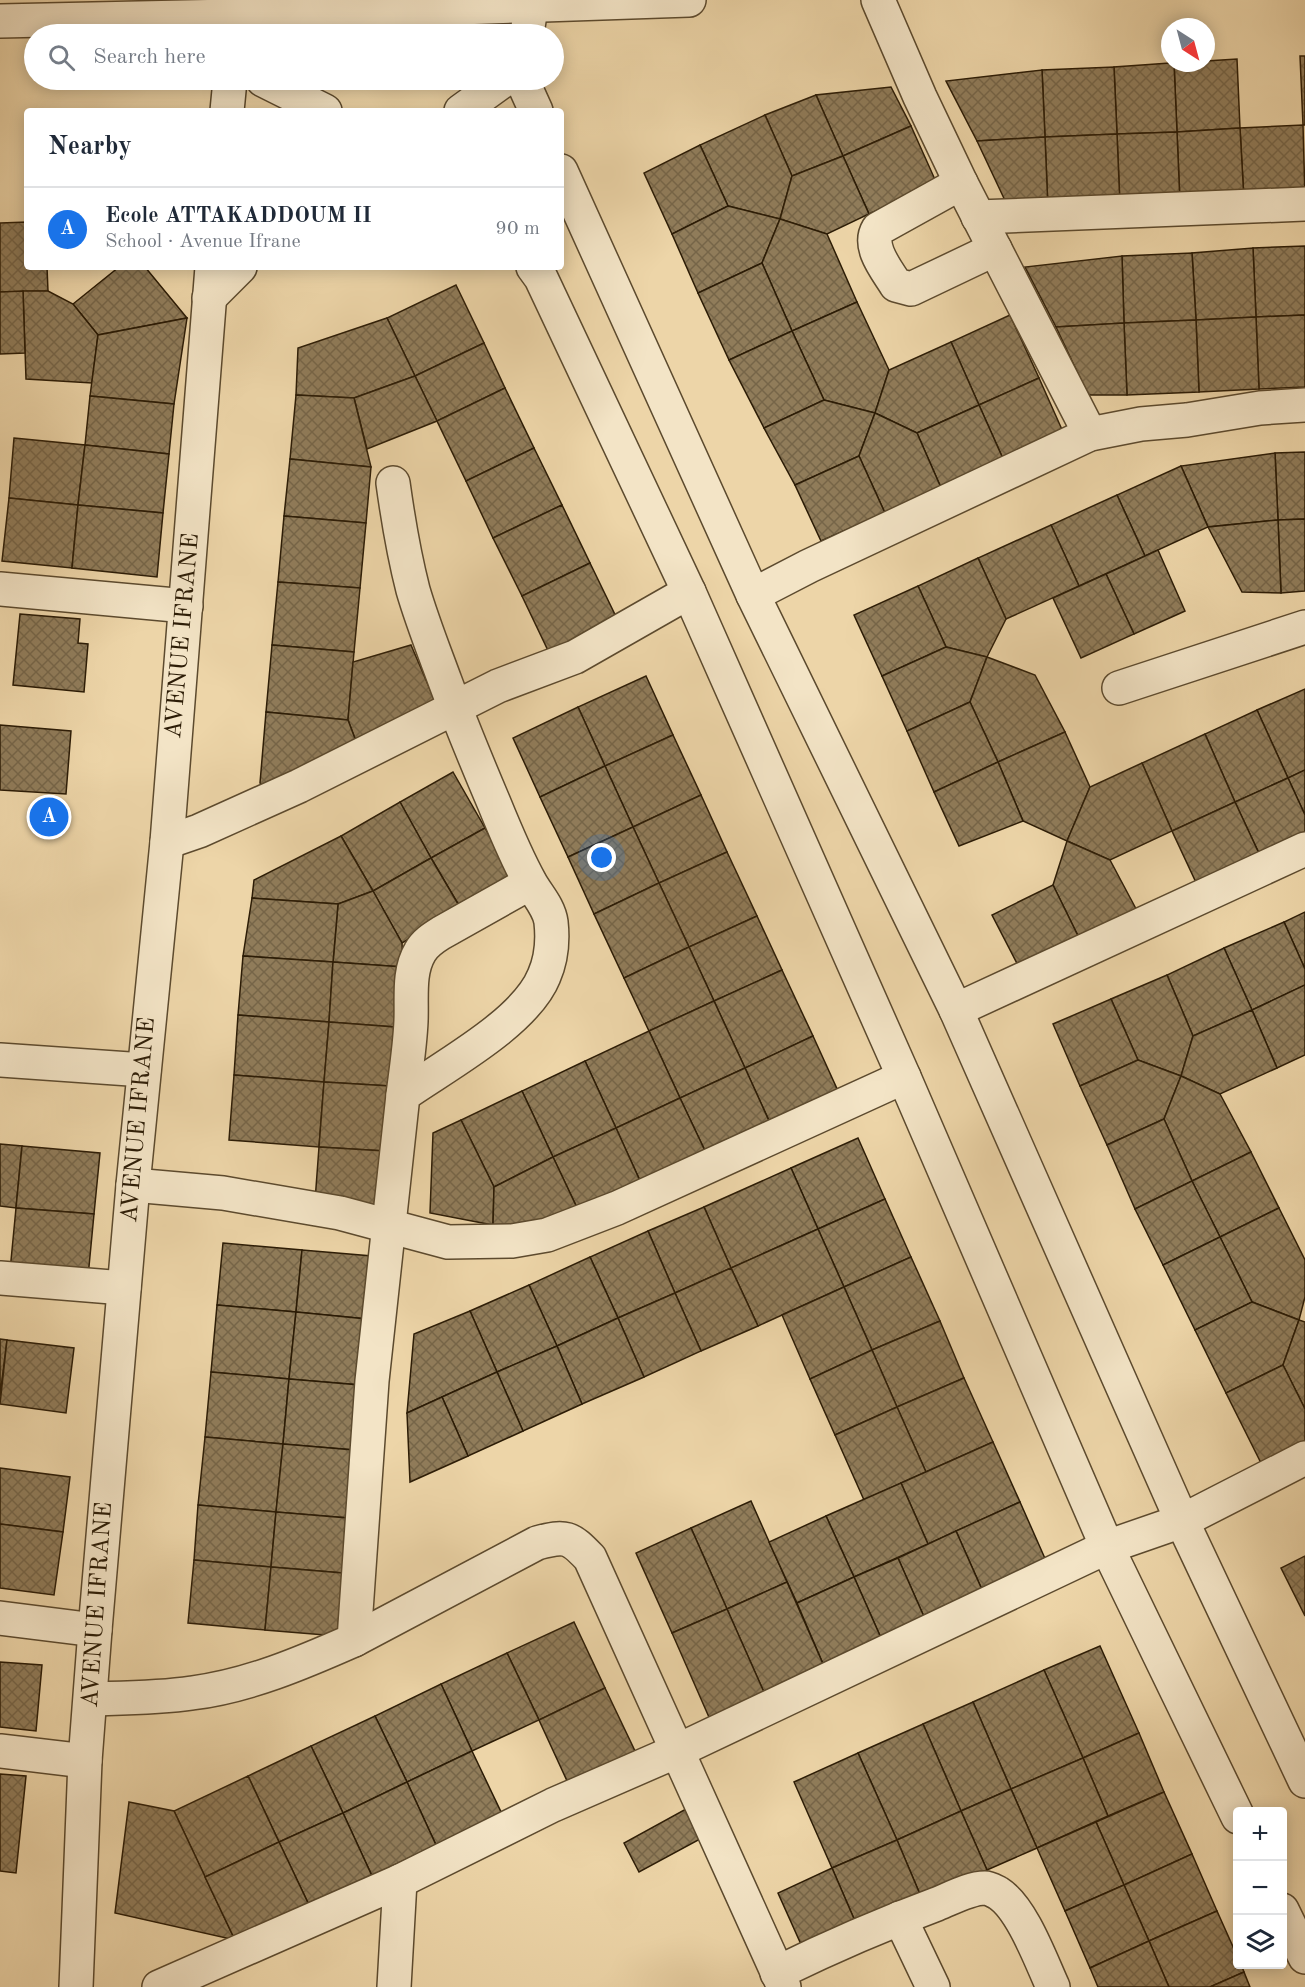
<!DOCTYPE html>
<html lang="en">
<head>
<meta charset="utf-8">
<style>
  :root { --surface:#fff; --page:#f6f6f7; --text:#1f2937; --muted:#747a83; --line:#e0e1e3; --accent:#1a73e8 }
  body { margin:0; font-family:"Old Standard TT",serif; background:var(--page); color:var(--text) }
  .controls { position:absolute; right:18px; bottom:18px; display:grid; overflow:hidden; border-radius:6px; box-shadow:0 3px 15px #0003 }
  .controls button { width:54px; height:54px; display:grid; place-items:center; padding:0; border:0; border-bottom:2px solid var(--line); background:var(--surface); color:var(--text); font:30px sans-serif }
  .compass { position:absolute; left:1161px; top:18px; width:54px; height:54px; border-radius:50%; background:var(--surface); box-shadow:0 3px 15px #0003; rotate:144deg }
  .you { position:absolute; left:602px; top:858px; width:21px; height:21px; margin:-15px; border:4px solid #fff; border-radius:50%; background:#1a73e8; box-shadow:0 0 0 9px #1a73e833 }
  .badge { display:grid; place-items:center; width:39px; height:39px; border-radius:50%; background:var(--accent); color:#fff; font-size:20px; font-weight:700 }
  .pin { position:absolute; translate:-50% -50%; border:3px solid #fff; box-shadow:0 2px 6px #0006 }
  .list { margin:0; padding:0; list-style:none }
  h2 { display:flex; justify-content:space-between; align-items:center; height:78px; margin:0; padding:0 24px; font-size:26px }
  h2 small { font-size:20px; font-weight:400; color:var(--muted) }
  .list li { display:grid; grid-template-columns:39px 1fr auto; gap:18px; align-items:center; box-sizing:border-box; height:84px; padding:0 24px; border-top:2px solid var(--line) }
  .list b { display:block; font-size:22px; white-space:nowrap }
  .list p { margin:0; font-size:20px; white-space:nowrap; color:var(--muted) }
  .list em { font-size:20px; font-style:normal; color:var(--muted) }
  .icon { flex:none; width:33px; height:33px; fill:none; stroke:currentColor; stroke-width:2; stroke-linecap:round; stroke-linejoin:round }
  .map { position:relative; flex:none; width:1305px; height:1987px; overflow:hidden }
  .search { position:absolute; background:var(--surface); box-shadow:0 3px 15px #0003; left:24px; top:24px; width:540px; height:66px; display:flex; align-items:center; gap:15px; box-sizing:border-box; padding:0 21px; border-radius:33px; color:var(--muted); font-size:22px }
  .panel { position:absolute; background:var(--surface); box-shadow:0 3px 15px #0003; left:24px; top:108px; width:540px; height:162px; border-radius:6px }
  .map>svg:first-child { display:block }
  .building { fill:url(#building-cross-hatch); stroke:#2c1c06; stroke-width:1.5 }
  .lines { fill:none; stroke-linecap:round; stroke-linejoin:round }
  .minor-casing { stroke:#5c4a2e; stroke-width:36 }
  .minor { stroke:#f3e4c6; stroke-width:33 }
  .labels { text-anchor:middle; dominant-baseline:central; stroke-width:5; stroke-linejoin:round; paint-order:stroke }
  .street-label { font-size:24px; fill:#2c1c06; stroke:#f3e4c6 }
</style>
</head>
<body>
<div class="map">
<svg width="1305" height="1987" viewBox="0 0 1305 1987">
  <defs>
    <pattern id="building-cross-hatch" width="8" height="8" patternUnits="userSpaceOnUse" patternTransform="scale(1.5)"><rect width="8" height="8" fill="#907c5a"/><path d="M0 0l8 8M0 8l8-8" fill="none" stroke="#766548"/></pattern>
  </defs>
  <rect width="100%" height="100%" fill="#edd5a8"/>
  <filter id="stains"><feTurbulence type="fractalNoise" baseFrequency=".00333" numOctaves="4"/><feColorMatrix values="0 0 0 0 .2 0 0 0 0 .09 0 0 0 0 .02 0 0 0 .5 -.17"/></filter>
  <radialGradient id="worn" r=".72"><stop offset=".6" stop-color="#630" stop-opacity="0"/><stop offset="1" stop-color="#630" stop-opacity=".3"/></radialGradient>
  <g class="building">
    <polygon points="1300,56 1305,56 1305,125 1303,125"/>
    <polygon points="1237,59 1240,128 1177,132 1174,63 1206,63 1206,61"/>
    <polygon points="1170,63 1174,63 1177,132 1117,134 1114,67"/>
    <polygon points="1114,67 1117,134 1045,137 1042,70"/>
    <polygon points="1042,70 1045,137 977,141 946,81"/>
    <polygon points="891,87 911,126 843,156 816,95"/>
    <polygon points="816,95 843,156 792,176 765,115"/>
    <polygon points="765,115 792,176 780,219 728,206 700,145"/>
    <polygon points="1303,125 1305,197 1244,200 1240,128"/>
    <polygon points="911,126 937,184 869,214 843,156"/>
    <polygon points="1240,128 1244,200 1180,203 1177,132"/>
    <polygon points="1177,132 1180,203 1120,206 1117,134"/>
    <polygon points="1117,134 1120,206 1048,209 1045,137"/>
    <polygon points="1045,137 1048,209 1009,209 977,141"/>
    <polygon points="700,145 728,206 672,234 644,173"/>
    <polygon points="843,156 869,214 827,234 780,219 792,176"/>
    <polygon points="728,206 780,219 762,263 698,293 672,234"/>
    <polygon points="780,219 827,234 857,302 792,331 762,263"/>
    <polygon points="27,222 27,267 47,267 48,291 0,292 0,223"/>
    <polygon points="1305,246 1305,315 1256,317 1253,248"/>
    <polygon points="1253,248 1256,317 1196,320 1192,253"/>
    <polygon points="1192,253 1196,320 1124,323 1122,256"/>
    <polygon points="1122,256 1124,323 1056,327 1025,267"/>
    <polygon points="762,263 792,331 729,360 698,293"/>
    <polygon points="119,267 145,267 187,318 98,335 73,304"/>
    <polygon points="456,285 484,343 415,376 387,318"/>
    <polygon points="23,291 48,291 73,304 98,335 92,383 26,379"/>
    <polygon points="23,291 25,353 0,354 0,292"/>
    <polygon points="857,302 889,370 875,413 824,400 792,331"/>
    <polygon points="1010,315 1039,378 979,405 951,342"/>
    <polygon points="1305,315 1305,387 1259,389 1256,317"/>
    <polygon points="1256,317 1259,389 1199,392 1196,320"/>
    <polygon points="187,318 174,404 90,396 98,335"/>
    <polygon points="387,318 415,376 354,398 296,395 298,348"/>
    <polygon points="1196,320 1199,392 1127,395 1124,323"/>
    <polygon points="1124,323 1127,395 1088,395 1056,327"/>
    <polygon points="792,331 824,400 764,428 729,360"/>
    <polygon points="951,342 979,405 917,433 875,413 889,370"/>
    <polygon points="484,343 505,388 437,421 415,376"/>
    <polygon points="415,376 437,421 367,449 354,398"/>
    <polygon points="1039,378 1064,434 1004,461 979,405"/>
    <polygon points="505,388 534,448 466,481 437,421"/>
    <polygon points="296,395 354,398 371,467 290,459"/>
    <polygon points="90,396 174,404 169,454 85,445"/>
    <polygon points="824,400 875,413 859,456 795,485 764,428"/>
    <polygon points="979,405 1004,461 942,490 917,433"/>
    <polygon points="875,413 917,433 942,490 885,513 859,456"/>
    <polygon points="14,438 85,445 78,505 9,498"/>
    <polygon points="85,445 169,454 163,513 78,505"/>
    <polygon points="534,448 562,505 493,538 466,481"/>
    <polygon points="1305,452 1305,519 1278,520 1275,453"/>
    <polygon points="1275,453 1278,520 1208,527 1181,466"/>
    <polygon points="859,456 885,513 821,541 795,485"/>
    <polygon points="290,459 371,467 366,523 284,516"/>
    <polygon points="1181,466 1208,527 1145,556 1117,495"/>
    <polygon points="1117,495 1145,556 1079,586 1051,525"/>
    <polygon points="9,498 78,505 72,568 2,561"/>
    <polygon points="78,505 163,513 157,577 72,568"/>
    <polygon points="562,505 590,563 522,596 493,538"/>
    <polygon points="284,516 366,523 360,588 278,582"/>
    <polygon points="1305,519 1305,591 1281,593 1278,520"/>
    <polygon points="1278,520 1281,593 1242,592 1208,527"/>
    <polygon points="1051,525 1079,586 1006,619 978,558"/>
    <polygon points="1158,550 1185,611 1134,634 1106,574"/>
    <polygon points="978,558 1006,619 987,657 946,647 918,586"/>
    <polygon points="590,563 621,627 553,661 522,596"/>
    <polygon points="1106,574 1134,634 1081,658 1053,598"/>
    <polygon points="278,582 360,588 354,652 272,645"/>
    <polygon points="918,586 946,647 882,676 854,615"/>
    <polygon points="20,614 80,619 78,643 88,644 84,692 13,685"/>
    <polygon points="272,645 354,652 348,720 266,712"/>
    <polygon points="411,645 438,708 360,752 348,720 353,662"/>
    <polygon points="946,647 987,657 970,702 907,731 882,676"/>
    <polygon points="987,657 1035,675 1065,732 998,762 970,702"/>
    <polygon points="646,676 673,735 605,766 578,707"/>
    <polygon points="1305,689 1305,770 1288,778 1257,710"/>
    <polygon points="970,702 998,762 934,792 907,731"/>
    <polygon points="578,707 605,766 540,797 513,738"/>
    <polygon points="1257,710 1288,778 1235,802 1205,734"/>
    <polygon points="266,712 348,720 360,752 273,797 260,783"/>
    <polygon points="0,725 71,731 66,794 0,790"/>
    <polygon points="1065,732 1090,787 1067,841 1023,821 998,762"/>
    <polygon points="1205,734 1235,802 1172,831 1142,763"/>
    <polygon points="673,735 701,795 633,827 605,766"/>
    <polygon points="998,762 1023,821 959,846 934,792"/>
    <polygon points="1142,763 1172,831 1110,860 1067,841 1090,787"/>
    <polygon points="605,766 633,827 568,857 540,797"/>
    <polygon points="1305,770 1305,815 1288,778"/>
    <polygon points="453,772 485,828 431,858 400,802"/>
    <polygon points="1288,778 1305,815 1305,843 1263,862 1235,802"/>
    <polygon points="701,795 727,852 659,883 633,827"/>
    <polygon points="400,802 431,858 373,891 341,836"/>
    <polygon points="1235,802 1263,862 1200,891 1172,831"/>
    <polygon points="633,827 659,883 594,914 568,857"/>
    <polygon points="485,828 514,879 461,909 431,858"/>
    <polygon points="341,836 373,891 338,904 252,898 254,880"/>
    <polygon points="1067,841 1110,860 1142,920 1082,944 1053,885"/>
    <polygon points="727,852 757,916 689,947 659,883"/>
    <polygon points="431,858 461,909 402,943 373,891"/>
    <polygon points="659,883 689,947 624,978 594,914"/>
    <polygon points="1053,885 1082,944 1022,973 992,915"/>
    <polygon points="373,891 402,943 403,967 333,962 338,904"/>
    <polygon points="252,898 338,904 333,962 243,956"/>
    <polygon points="1305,912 1305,969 1284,922"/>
    <polygon points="757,916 782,970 714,1001 689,947"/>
    <polygon points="1284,922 1305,969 1305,985 1252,1010 1224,948"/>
    <polygon points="689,947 714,1001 649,1031 624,978"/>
    <polygon points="1224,948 1252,1010 1193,1036 1167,975"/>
    <polygon points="243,956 333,962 329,1022 238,1015"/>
    <polygon points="333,962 403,967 395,1027 329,1022"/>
    <polygon points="782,970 813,1036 745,1068 714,1001"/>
    <polygon points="1167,975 1193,1036 1181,1076 1138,1060 1111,999"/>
    <polygon points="1305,985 1305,1055 1277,1068 1252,1010"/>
    <polygon points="1111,999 1138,1060 1080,1086 1053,1024"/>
    <polygon points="714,1001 745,1068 680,1098 649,1031"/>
    <polygon points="1252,1010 1277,1068 1220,1094 1181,1076 1193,1036"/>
    <polygon points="238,1015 329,1022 324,1082 234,1075"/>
    <polygon points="329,1022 395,1027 390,1086 324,1082"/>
    <polygon points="649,1031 680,1098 616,1128 585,1061"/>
    <polygon points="813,1036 838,1091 770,1123 745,1068"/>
    <polygon points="1138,1060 1181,1076 1164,1119 1107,1145 1080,1086"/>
    <polygon points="585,1061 616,1128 553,1157 522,1091"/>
    <polygon points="745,1068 770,1123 706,1153 680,1098"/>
    <polygon points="234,1075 324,1082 319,1147 229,1140"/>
    <polygon points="1181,1076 1220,1094 1251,1152 1192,1181 1164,1119"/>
    <polygon points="324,1082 390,1086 385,1151 319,1147"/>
    <polygon points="522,1091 553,1157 494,1187 461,1120"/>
    <polygon points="680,1098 706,1153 641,1183 616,1128"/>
    <polygon points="1164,1119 1192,1181 1135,1209 1107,1145"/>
    <polygon points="461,1120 494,1187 493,1225 430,1213 433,1133"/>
    <polygon points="616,1128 641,1183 579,1212 553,1157"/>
    <polygon points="858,1138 885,1199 818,1229 791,1168"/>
    <polygon points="0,1144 22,1146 16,1208 0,1206"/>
    <polygon points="22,1146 100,1153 94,1214 16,1208"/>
    <polygon points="319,1147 385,1151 381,1206 315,1201"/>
    <polygon points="1251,1152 1279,1208 1220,1237 1192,1181"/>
    <polygon points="553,1157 579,1212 541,1232 493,1225 494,1187"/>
    <polygon points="791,1168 818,1229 731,1268 704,1207"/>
    <polygon points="1192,1181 1220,1237 1163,1265 1135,1209"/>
    <polygon points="885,1199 911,1257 844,1287 818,1229"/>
    <polygon points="704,1207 731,1268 675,1293 648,1231"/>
    <polygon points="16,1208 94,1214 88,1277 10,1271"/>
    <polygon points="1279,1208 1305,1260 1305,1297 1299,1320 1252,1302 1220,1237"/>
    <polygon points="818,1229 844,1287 758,1326 731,1268"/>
    <polygon points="648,1231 675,1293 618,1318 590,1257"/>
    <polygon points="1220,1237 1252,1302 1195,1330 1163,1265"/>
    <polygon points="223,1243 302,1250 296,1312 217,1305"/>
    <polygon points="302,1250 372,1256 367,1319 296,1312"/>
    <polygon points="590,1257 618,1318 557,1346 529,1285"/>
    <polygon points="911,1257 940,1321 872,1350 844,1287"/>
    <polygon points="731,1268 758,1326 701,1351 675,1293"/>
    <polygon points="529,1285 557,1346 497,1372 470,1311"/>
    <polygon points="844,1287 872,1350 810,1379 782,1315"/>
    <polygon points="675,1293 701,1351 644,1377 618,1318"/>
    <polygon points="1252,1302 1299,1320 1283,1365 1226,1393 1195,1330"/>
    <polygon points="217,1305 296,1312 289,1379 211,1372"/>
    <polygon points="470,1311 497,1372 407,1413 414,1334"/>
    <polygon points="296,1312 367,1319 360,1385 289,1379"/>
    <polygon points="618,1318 644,1377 582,1404 557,1346"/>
    <polygon points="1299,1320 1305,1322 1305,1409 1283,1365"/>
    <polygon points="940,1321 964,1378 897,1407 872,1350"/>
    <polygon points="0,1339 7,1340 0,1396"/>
    <polygon points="7,1340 74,1348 66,1413 0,1404"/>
    <polygon points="557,1346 582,1404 523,1431 497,1372"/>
    <polygon points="872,1350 897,1407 835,1435 810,1379"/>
    <polygon points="1283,1365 1305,1409 1305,1446 1263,1467 1226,1393"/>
    <polygon points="211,1372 289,1379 283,1444 205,1437"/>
    <polygon points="497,1372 523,1431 468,1456 442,1397"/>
    <polygon points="964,1378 993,1442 926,1472 897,1407"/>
    <polygon points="289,1379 360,1385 354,1450 283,1444"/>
    <polygon points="442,1397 468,1456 410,1482 407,1413"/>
    <polygon points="897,1407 926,1472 864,1500 835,1435"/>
    <polygon points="205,1437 283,1444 276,1512 198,1505"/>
    <polygon points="993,1442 1020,1502 928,1544 901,1483"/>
    <polygon points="283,1444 354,1450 348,1518 276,1512"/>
    <polygon points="0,1468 70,1477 63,1532 0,1524"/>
    <polygon points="901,1483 928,1544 854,1577 826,1516"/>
    <polygon points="751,1501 787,1582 727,1609 691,1528"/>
    <polygon points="1020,1502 1051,1572 987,1601 956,1531"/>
    <polygon points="198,1505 276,1512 271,1567 194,1560"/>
    <polygon points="276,1512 348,1518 343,1573 271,1567"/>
    <polygon points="826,1516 854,1577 797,1603 769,1542"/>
    <polygon points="0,1524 63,1532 54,1595 0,1588"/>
    <polygon points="691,1528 727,1609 672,1633 636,1553"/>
    <polygon points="956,1531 987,1601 929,1628 898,1558"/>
    <polygon points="1305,1556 1305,1616 1281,1568"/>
    <polygon points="898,1558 929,1628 885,1647 854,1577"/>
    <polygon points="194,1560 271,1567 265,1630 188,1623"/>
    <polygon points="271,1567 343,1573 337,1636 265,1630"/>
    <polygon points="854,1577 885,1647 827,1673 797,1603"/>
    <polygon points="787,1582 827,1673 767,1699 727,1609"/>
    <polygon points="727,1609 767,1699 712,1724 672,1633"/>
    <polygon points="574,1622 605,1688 539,1720 507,1653"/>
    <polygon points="1100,1646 1139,1733 1083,1758 1044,1670"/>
    <polygon points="507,1653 539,1720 472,1751 441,1684"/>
    <polygon points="0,1662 42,1665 36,1731 0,1727"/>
    <polygon points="1044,1670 1083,1758 1011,1789 973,1702"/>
    <polygon points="441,1684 472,1751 407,1782 375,1716"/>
    <polygon points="605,1688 635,1751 568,1783 539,1720"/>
    <polygon points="973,1702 1011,1789 961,1811 923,1724"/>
    <polygon points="375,1716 407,1782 343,1813 311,1746"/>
    <polygon points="923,1724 961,1811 897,1840 858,1753"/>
    <polygon points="1139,1733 1164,1792 1108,1816 1083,1758"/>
    <polygon points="311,1746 343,1813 279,1842 248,1776"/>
    <polygon points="472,1751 502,1814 436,1845 407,1782"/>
    <polygon points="858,1753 897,1840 832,1868 794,1782"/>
    <polygon points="1083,1758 1108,1816 1037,1848 1011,1789"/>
    <polygon points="0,1774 26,1776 16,1873 0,1871"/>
    <polygon points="248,1776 279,1842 205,1877 174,1811"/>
    <polygon points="407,1782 436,1845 372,1876 343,1813"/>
    <polygon points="1011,1789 1037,1848 987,1870 961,1811"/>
    <polygon points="1164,1792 1192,1854 1124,1885 1096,1822"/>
    <polygon points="129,1802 174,1811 235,1940 115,1913"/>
    <polygon points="686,1809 702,1838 639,1872 624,1843"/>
    <polygon points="961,1811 987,1870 922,1899 897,1840"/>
    <polygon points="343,1813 372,1876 309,1905 279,1842"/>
    <polygon points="1096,1822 1124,1885 1065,1911 1037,1848"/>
    <polygon points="897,1840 922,1899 858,1928 832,1868"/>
    <polygon points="279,1842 309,1905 235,1940 205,1877"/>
    <polygon points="1192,1854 1217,1911 1149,1941 1124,1885"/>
    <polygon points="832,1868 858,1928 804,1951 778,1893"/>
    <polygon points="1124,1885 1149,1941 1090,1968 1065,1911"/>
    <polygon points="1217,1911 1238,1958 1238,1964 1241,1964 1244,1972 1210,1987 1169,1987 1149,1941"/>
    <polygon points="1149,1941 1169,1987 1098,1987 1090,1968"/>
    <polygon points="1244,1972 1250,1987 1210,1987"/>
  </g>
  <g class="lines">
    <g class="minor-casing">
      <g id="minor">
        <polyline points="878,0 920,97 961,183 1090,434"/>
        <polyline points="0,21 231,16 689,0"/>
        <polyline points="527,34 532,0"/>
        <polyline points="263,80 325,111"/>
        <polyline points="522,80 536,111"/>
        <polyline points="227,111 230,80"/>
        <polyline points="461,111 504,80"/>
        <polyline points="561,171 753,595 956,1010 1182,1521 1305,1781"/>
        <path d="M 961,183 L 878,229 C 867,247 887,270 896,285 L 911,289 L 995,249"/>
        <polyline points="978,217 1305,204"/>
        <polyline points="533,267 541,278 689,592 904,1077 1107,1547 1238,1817"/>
        <polyline points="209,298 240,267"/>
        <polyline points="0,589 186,606"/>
        <polyline points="753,595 809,566 1090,434 1141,424 1187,420 1260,408 1305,405"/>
        <polyline points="1119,688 1305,627"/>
        <polyline points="167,842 199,831 299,786 498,686 575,657 689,592"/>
        <polyline points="956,1010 1305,849"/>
        <polyline points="0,1060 144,1070"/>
        <path d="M 403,1095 C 406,1071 410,1045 411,1021 C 412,998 408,972 420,952 C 425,943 433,938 441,933 L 530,883"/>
        <polyline points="133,1185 223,1193 340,1213 448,1242 512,1241 547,1235 617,1208 904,1077"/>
        <polyline points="0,1278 124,1288"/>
        <polyline points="0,1618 95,1630"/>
        <path d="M 354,1640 L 537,1543 C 566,1535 570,1537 590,1558 L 784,1987"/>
        <path d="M 91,1699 C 125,1698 159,1698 192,1693 C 248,1686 302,1663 354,1640 L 372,1381 L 403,1095 C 444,1066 525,1023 544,976 C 551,960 553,940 551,922 C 549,907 537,895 530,882 C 516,857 505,830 494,803 C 477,763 460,722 445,681 C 434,651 422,621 413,590 C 404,555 398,519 393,483"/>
        <polyline points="0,1751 85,1761"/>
        <polyline points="1282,1910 1305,1957"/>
        <polyline points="900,1918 933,1987"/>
        <path d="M 777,1973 C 830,1947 883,1924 937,1904 C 952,1898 970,1888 985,1888 C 989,1888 994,1891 998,1893 C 1022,1908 1041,1961 1053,1987"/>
        <polyline points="76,1987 85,1761 95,1630 133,1185 167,842 212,267"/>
        <polyline points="159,1987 400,1881 553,1805 677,1751 1107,1547 1182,1521 1305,1458"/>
        <polyline points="394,1987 400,1881"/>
      </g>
    </g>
    <use href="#minor" class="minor"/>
  </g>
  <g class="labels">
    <g class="street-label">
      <text transform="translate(183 636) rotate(-85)">AVENUE IFRANE</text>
      <text transform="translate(139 1120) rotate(-85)">AVENUE IFRANE</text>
      <text transform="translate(98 1605) rotate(-86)">AVENUE IFRANE</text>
    </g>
  </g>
  <rect width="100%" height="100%" filter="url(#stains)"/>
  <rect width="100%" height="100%" fill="url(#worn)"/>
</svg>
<div class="controls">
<button>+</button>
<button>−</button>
<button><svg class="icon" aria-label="layers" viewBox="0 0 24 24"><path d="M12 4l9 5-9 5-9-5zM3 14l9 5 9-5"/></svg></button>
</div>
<svg class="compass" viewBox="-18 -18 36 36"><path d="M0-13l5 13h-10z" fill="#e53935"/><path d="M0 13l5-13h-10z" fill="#747a83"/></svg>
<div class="you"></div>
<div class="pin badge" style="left:49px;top:817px">A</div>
<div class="search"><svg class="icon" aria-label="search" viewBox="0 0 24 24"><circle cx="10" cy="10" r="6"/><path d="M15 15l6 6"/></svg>Search here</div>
<section class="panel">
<h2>Nearby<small></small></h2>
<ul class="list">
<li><span class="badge">A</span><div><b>Ecole ATTAKADDOUM II</b><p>School · Avenue Ifrane</p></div><em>90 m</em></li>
</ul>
</section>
</div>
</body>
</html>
